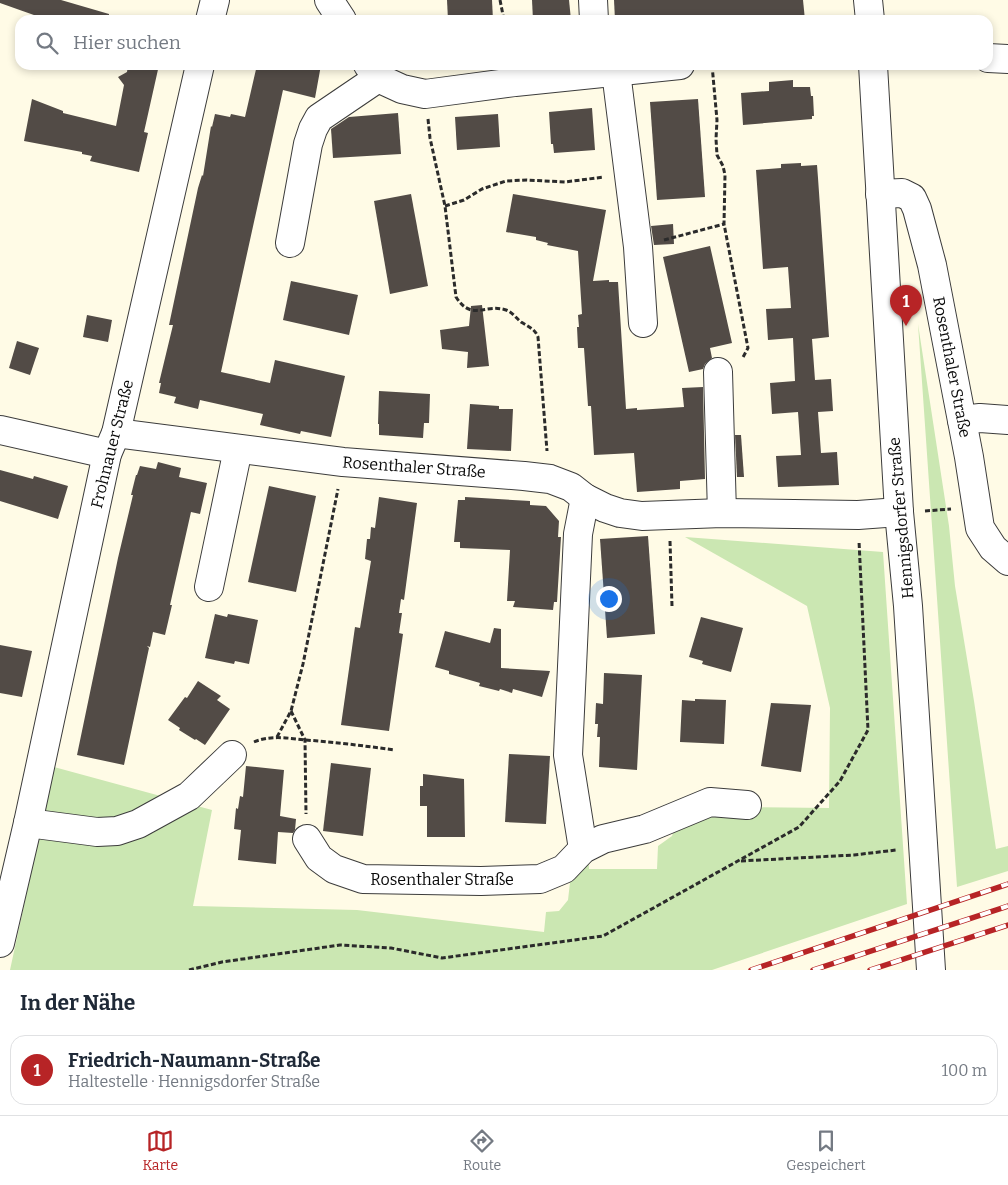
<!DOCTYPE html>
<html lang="de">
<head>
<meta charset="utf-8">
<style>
  :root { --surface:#fff; --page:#f6f6f7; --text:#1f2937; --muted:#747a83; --line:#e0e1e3; --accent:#b72426 }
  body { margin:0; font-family:Bitter,serif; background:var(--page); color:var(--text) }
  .you { position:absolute; left:608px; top:598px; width:18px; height:18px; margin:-12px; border:4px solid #fff; border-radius:50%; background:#1a73e8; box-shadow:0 0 0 8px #1a73e833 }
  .badge { display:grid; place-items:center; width:32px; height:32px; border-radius:50%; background:var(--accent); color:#fff; font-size:16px; font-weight:700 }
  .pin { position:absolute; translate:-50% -41px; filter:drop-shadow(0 1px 2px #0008) }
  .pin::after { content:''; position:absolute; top:26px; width:18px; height:15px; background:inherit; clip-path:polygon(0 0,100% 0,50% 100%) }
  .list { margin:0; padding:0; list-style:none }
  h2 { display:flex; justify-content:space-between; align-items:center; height:65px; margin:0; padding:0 20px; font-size:21px }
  h2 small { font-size:16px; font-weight:400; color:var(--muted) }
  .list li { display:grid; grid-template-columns:32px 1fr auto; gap:15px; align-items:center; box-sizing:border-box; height:70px; margin:0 10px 10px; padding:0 10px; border:1px solid var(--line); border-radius:15px }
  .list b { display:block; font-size:19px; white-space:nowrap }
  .list p { margin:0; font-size:16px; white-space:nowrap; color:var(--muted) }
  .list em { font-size:16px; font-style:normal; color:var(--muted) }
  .icon { flex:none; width:28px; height:28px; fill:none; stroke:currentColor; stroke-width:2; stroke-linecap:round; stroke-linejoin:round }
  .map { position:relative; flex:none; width:1008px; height:970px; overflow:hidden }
  .search { position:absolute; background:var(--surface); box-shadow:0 2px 8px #0003; left:15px; right:15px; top:15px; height:55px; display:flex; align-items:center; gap:12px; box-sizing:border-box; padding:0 18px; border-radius:15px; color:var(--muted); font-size:19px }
  .sheet { height:145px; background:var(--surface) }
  nav { display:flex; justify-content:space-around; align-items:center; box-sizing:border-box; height:70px; border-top:1px solid var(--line); background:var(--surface); font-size:14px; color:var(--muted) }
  nav a { display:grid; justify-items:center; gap:2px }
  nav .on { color:var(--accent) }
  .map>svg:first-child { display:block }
  .green { fill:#cbe7b2 }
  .building { fill:#524b46 }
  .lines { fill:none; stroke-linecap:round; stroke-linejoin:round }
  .minor-casing { stroke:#3c3c3c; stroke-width:30 }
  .path { stroke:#2b2b2b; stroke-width:3; stroke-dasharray:5 2.5; stroke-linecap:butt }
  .minor { stroke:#fff; stroke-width:28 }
  .rail-casing { stroke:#b72426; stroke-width:5.5 }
  .rail { stroke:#fff; stroke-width:4; stroke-dasharray:11; stroke-linecap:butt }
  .labels { text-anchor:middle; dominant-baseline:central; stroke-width:5; stroke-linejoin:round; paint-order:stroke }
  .street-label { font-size:16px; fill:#090909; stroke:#fff }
</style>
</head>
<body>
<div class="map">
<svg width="1008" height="970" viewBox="0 0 1008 970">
  <rect width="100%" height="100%" fill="#fffbe6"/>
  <g class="green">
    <polygon points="918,324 949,526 955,586 974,701 996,849 1008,846 1008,871 957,887"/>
    <polygon points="685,537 883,552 907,904 712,970 10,970 54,767 212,810 193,906 357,910 544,932 546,912 559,911 568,900 572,865 588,849 589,869 657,869 658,846 672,836 676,824 725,807 829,808 830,708 807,606"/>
  </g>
  <g class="building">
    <polygon points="0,0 61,0 109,14 109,20 48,20 0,3"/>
    <polygon points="447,0 492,0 493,20 448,20"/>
    <polygon points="532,0 569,0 571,20 533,20"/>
    <polygon points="614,0 803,0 805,20 615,20"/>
    <polygon points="128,65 159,65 144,132 148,133 139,172 90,161 92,156 82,154 82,152 24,141 32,99 63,111 63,113 116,126 124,85 118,77 127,72"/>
    <polygon points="257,65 321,65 315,98 283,90 221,372 270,383 275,360 345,376 331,437 301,431 300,434 260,425 263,414 200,400 198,409 174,403 176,397 159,393 161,383 159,383 173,325 169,325 198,188 202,175 203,176 211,126 212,127 215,114 230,117 231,114 245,117"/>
    <polygon points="793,80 793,87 810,87 811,96 813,96 814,116 812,116 812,119 743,125 741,93 769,91 769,82"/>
    <polygon points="698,99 705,197 657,200 650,102"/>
    <polygon points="592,108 595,150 554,153 553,144 551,144 549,112"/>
    <polygon points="398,113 401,154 333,158 331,129 349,117"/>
    <polygon points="498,114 500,147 457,150 455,117"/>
    <polygon points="801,163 801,166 817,165 818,178 829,337 812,339 815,380 831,379 833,411 818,412 821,453 837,452 839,485 778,487 776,456 801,455 798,412 772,414 770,383 795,381 793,338 768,340 766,309 791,308 788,267 763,269 756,170 781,168 781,164"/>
    <polygon points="411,194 428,286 390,294 374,201"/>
    <polygon points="513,194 606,210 593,281 609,280 609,282 618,282 626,409 637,408 637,410 684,407 682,388 703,387 705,479 680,481 680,489 637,492 634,453 594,455 591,406 588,406 584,348 578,348 577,327 579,327 578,315 582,314 578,251 547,245 548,243 536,240 536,237 506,232"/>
    <polygon points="673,224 674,244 654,245 651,226"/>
    <polygon points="710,246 732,343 710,348 712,358 705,364 703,369 689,372 663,257"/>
    <polygon points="291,281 358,295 349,335 283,320"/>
    <polygon points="482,305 489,366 467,368 468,352 442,349 440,330 469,326 471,306"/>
    <polygon points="87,315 112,320 108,342 83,337"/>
    <polygon points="17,341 39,348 30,375 9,368"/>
    <polygon points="379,391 430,394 429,423 424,423 423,438 379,435 379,424 378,424"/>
    <polygon points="470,404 499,406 499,409 513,409 511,451 467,449"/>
    <polygon points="735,435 741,435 744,477 737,477"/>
    <polygon points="158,462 181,468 179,477 207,483 200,514 191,512 170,605 172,605 165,635 153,632 150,647 147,646 149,648 124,765 77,755 118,558 133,495 131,495 136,475 137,475 140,466 156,469"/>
    <polygon points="0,470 33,479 34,476 68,486 58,519 0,501"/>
    <polygon points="269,486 316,496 296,592 248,582"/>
    <polygon points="379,497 417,503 404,600 401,599 399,613 402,613 399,633 403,634 389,731 341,725 355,627 360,628 371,561 365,559 367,539 370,539 371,527 375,528"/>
    <polygon points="465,497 530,501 530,505 546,506 559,521 558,537 561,537 557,602 554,602 553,610 513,607 515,601 507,601 510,550 460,548 460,542 454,542 458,500 465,500"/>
    <polygon points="648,536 655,634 607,638 600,539"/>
    <polygon points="215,614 227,617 228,614 258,620 249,664 235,661 234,664 205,658"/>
    <polygon points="701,617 743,628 731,672 702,664 703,661 689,657"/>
    <polygon points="494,628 501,629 501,668 550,671 542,697 513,689 512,693 500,689 499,691 479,686 480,683 449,674 449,671 435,667 445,631 490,643"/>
    <polygon points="0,645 32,651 22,697 0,693"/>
    <polygon points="604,673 642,675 637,770 599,767 600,737 597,737 598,724 595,724 596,703 603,704"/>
    <polygon points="198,681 221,696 217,700 230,709 205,745 196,739 195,740 179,730 180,728 168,720 185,697 187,698"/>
    <polygon points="695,699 726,700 724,744 680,742 682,700 695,701"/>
    <polygon points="771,703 811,705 801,772 761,766"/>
    <polygon points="509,754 550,756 546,824 505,822"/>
    <polygon points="331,763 371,768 363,836 323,831"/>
    <polygon points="246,766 284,770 280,816 296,819 295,830 293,833 278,832 276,864 238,860 241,830 234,829 236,808 238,809 240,796 243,797"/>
    <polygon points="423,774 464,779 465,837 427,837 427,806 420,806 420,786 423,786"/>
  </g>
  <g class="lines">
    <g class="minor-casing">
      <g id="minor">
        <polyline points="329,0 342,20"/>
        <polyline points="593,0 594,20"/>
        <polyline points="868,0 870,20"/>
        <polyline points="210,20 215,0"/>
        <polyline points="988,58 1008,59"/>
        <polyline points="368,65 378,78 402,89 425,94 515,82 680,65"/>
        <polyline points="873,65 899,512 908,606 931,970"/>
        <polyline points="616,72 638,247 643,323"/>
        <polyline points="880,194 902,193 912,198 917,209 932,265 969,457 980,528 993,548 1008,561"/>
        <polyline points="290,243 308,144 313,129 319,118 378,78"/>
        <polyline points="718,372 722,513"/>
        <polyline points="962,420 980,418 1008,420"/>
        <polyline points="0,430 107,454"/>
        <polyline points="116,433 343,462 524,476 550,479 571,487 585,498 605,508 620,513 642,516 722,513 858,515 899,512"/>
        <polyline points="209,587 238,449"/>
        <polyline points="28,823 97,832 117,831 138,824 189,796 232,755"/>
        <polyline points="307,839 319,858 334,869 363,879 481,881 540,879 564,869 583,849 603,839 645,829 710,802 747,805"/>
        <polyline points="583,849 568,755 578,534 585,498"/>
        <polyline points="0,943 28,823 107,454 116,433 200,65"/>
      </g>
    </g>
    <g class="path">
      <polyline points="500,0 504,20"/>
      <polyline points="712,65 717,120 716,139 717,155 723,166 725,175 724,224 748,348 742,359"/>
      <path d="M 428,119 L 430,138 L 445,206 L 456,297 C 472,322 485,303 506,310 C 512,312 516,318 521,322 C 529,327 535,329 538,337 L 547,451"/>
      <polyline points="445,206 464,200 482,189 506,181 527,180 565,182 604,177"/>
      <polyline points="664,240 724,224"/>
      <polyline points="925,511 951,509"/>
      <polyline points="670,541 672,606"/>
      <polyline points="291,711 305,740 306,814"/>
      <polyline points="277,737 291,711 303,664 338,489"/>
      <path d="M 254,742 C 270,735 288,738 305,740 C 335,742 365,746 395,750"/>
      <polyline points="741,861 854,855 896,850"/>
      <polyline points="189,970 222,962 340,945 391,948 442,958 603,936 799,827 840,781 868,730 859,541"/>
    </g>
    <use href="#minor" class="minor"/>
    <g class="rail-casing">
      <g id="rail">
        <polyline points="751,970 1008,884"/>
        <polyline points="813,970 1008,906"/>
        <polyline points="870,970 1008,925"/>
      </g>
    </g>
    <use href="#rail" class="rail"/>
  </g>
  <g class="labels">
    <g class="street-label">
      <text transform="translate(952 367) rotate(79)">Rosenthaler Straße</text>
      <text transform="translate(112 444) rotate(-76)">Frohnauer Straße</text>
      <text transform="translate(414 467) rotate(4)">Rosenthaler Straße</text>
      <text transform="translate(901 518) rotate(-95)">Hennigsdorfer Straße</text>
      <text x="442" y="879">Rosenthaler Straße</text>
    </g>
  </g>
</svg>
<div class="you"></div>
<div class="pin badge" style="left:906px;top:326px">1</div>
<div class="search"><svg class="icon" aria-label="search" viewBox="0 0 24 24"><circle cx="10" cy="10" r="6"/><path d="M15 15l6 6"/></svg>Hier suchen</div>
</div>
<section class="sheet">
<h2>In der Nähe<small></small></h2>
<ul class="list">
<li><span class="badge">1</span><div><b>Friedrich-Naumann-Straße</b><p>Haltestelle · Hennigsdorfer Straße</p></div><em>100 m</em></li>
</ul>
</section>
<nav>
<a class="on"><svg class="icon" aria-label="map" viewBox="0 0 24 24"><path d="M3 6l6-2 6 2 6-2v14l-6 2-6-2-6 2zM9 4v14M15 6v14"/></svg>Karte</a>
<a><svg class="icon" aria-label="directions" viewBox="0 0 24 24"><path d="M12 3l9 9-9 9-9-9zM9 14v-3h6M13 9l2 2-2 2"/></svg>Route</a>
<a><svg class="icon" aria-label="saved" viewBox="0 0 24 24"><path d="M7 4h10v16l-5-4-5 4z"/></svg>Gespeichert</a>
</nav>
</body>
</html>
